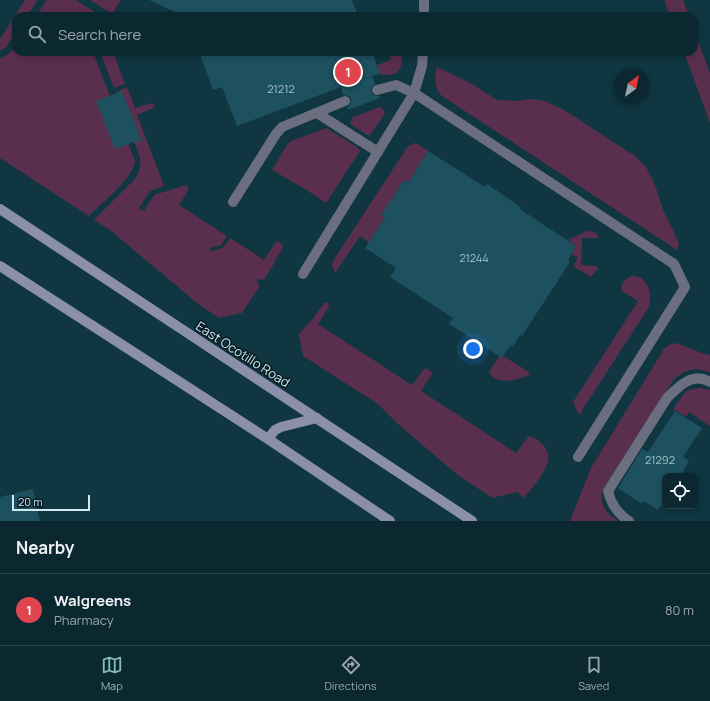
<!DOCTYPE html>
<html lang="en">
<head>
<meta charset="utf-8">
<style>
  :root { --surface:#0b2831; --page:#19343d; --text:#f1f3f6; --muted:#9aa6ab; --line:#2b444d; --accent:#8bbbb9 }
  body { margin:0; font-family:Manrope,sans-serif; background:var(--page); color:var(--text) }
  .controls { position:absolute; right:12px; bottom:12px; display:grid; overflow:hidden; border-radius:8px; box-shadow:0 2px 6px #0003 }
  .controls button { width:36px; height:36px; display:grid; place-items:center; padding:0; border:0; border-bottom:1px solid var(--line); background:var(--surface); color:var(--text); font:20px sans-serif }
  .compass { position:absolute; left:614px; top:68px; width:36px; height:36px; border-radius:50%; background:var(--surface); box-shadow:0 2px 6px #0003; rotate:33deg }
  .scale { position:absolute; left:12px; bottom:10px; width:78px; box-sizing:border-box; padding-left:4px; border:2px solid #cfe9f1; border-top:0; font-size:11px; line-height:14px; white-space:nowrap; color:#cfe9f1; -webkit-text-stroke:3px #071c22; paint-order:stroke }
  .you { position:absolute; left:473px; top:349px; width:14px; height:14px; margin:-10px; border:3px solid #fff; border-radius:50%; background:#1a73e8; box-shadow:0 0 0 6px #1a73e833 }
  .badge { display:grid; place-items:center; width:26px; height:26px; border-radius:50%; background:var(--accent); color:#fff; font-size:13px; font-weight:700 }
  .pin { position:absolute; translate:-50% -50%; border:2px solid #fff; box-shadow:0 1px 4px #0006 }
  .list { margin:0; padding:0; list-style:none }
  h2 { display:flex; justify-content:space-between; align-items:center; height:52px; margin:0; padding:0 16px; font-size:17px }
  h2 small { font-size:13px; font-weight:400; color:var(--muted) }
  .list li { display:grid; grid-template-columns:26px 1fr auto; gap:12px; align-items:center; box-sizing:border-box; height:72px; padding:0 16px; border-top:1px solid var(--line) }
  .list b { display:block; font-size:15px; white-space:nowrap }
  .list p { margin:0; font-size:13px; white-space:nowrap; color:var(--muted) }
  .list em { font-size:13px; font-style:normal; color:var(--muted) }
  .icon { flex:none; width:22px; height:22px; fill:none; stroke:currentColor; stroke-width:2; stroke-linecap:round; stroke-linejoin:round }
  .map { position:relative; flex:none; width:710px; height:521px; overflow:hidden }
  .search { position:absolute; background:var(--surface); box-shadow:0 2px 6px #0003; left:12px; right:12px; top:12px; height:44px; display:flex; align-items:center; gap:10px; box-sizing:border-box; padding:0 14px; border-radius:12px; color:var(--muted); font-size:15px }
  .sheet { height:124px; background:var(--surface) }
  nav { display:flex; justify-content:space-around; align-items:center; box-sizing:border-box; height:56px; border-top:1px solid var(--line); background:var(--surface); font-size:11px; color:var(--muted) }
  nav a { display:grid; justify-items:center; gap:2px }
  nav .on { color:var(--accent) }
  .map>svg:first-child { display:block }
  .green { fill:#5a2f4e }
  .building { fill:#1d515f }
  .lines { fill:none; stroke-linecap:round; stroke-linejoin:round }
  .service { stroke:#6b6e7f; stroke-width:10 }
  .secondary { stroke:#8b8faa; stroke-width:10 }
  .labels { text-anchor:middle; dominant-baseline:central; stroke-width:3; stroke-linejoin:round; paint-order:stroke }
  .number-label { font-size:11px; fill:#a2c3cc }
  .street-label { font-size:13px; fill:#cfe9f1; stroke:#071c22 }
</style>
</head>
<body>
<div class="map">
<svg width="710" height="521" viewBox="0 0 710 521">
  <rect width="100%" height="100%" fill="#0f3641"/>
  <g class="green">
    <polygon points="25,0 38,0 27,16 16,16 16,32 6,47 0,51 0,39"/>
    <polygon points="47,0 76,0 101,16 36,16"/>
    <polygon points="90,0 121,0 112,14"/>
    <polygon points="664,0 683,0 689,16 670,16"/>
    <polygon points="694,30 710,73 710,123 684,52 694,52"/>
    <path d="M 16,45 L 16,52 L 93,52 L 135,161 C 134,177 101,204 89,216 L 0,158 L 0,59 L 11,52 Z"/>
    <polygon points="100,52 113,52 125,84 114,88"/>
    <path d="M 388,52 L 401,52 C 403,61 402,68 395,74 L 386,75 L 380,74 L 377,65 L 391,60 Z"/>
    <path d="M 437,67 L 472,84 L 497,100 L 518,101 L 531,99 L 545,101 L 564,110 L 635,156 L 646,167 L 655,185 L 663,210 L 679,243 L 677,250 L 442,96 C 433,87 435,78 437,67 Z"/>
    <path d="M 127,87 L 135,108 L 152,103 L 155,106 L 153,108 L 137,115 L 164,186 L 150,191 L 139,208 L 144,211 L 154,195 L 186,185 L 188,187 L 188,191 L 179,205 L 227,236 L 221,245 L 209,248 L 211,251 L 223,248 L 230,238 L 264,260 L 276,242 C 279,241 283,244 283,248 L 275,260 L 275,262 L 264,280 L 257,279 L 259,287 L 242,313 L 219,318 L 197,303 L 110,230 L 94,220 L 135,179 L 140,169 L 140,158 L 116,92 Z"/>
    <polygon points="380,107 385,112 384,115 370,135 367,135 352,125 350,123 353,117"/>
    <polygon points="326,128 357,147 360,151 326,203 305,189 272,170 287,145 291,141"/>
    <polygon points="415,143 418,144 428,151 408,183 403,181 382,215 385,217 369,242 360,236 335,273 332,265 333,261 408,146"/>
    <path d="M 587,231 C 592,231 598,233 599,238 L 582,238 L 581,265 L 596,266 L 598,269 L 591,277 L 573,266 L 578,258 L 572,254 L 576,246 L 568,240 Z"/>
    <path d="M 633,276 C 649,276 652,295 649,307 L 579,415 L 573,402 L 638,301 L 622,291 L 621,288 C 622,282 627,277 633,276 Z"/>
    <path d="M 325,302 L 328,303 L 329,307 L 318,324 L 412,385 L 424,369 L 426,368 L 433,373 L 421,391 L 516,453 L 529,436 C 539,439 551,449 548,461 C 546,471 530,492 523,498 L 518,492 L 496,497 L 495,498 L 491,497 L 459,476 L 398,424 L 378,404 L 303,356 L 299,334 L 312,320 Z"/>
    <path d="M 675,343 C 687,346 698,353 710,355 L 710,373 C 695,366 686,369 674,379 L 604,487 C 598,504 605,512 618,521 L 570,521 L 591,468 L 664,349 L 669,345 Z"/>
    <path d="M 499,356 L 502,358 L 503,356 L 529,372 L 529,375 C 519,380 494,386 489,372 Z"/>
    <polygon points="697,388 702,388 710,390 710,426 689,412 686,417 673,409 686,391"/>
  </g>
  <g class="building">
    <polygon points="149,0 352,0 358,16 184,16"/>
    <polygon points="199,52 372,52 380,74 372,76 375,84 371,88 371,91 373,95 379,96 380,98 348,110 347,107 350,105 351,99 349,96 343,95 341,87 237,126 222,87 213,90"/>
    <polygon points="122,91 142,141 131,143 115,149 96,101"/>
    <polygon points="428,151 485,187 487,184 521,207 520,209 576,246 568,260 570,262 522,336 520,335 513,346 511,345 502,358 449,324 453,318 390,277 396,268 365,248 385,217 381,215 404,180 408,183"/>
    <polygon points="675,411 702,428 683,457 689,461 680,476 665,476 665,499 658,510 644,501 642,504 618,488 642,449 648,452"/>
    <polygon points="33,489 40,521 0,521 0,497"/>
  </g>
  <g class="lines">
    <g class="service">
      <polyline points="424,16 424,0"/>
      <polyline points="377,90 396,85 414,93 674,264 685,287 578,457"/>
      <polyline points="317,113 378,152"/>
      <polyline points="233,202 276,134 282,127 345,101"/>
      <polyline points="303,274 414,93 422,66 423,52"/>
      <path d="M 629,521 C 618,514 611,504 608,491 L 667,398 C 678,387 693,371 710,382"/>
    </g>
    <g class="secondary">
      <polyline points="0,209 472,521"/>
      <polyline points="0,266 268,439 390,521"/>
      <polyline points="268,439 275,430 281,427 317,418"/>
    </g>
  </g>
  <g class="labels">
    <g class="number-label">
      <text x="281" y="88">21212</text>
      <text x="474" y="257">21244</text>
      <text x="660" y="459">21292</text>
    </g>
    <g class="street-label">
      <text transform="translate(243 354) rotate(33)">East Ocotillo Road</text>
    </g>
  </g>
</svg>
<div class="controls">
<button><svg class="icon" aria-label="locate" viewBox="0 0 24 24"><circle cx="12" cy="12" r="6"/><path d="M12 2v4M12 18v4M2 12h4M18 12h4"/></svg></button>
</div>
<svg class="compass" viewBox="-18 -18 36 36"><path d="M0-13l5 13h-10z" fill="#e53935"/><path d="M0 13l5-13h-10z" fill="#9aa6ab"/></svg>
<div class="scale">20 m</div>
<div class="you"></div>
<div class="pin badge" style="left:348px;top:72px;background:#e0444e">1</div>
<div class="search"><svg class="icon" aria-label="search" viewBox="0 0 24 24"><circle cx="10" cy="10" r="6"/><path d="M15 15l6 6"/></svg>Search here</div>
</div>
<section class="sheet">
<h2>Nearby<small></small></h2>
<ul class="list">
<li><span class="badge" style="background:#e0444e">1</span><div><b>Walgreens</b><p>Pharmacy</p></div><em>80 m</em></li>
</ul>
</section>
<nav>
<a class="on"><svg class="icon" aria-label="map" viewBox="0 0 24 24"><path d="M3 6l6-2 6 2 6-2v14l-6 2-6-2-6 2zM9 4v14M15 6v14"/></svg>Map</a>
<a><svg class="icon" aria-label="directions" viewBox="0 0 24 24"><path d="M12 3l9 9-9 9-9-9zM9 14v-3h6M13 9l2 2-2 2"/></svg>Directions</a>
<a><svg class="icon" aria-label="saved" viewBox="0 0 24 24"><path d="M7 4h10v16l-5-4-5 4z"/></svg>Saved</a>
</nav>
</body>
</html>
